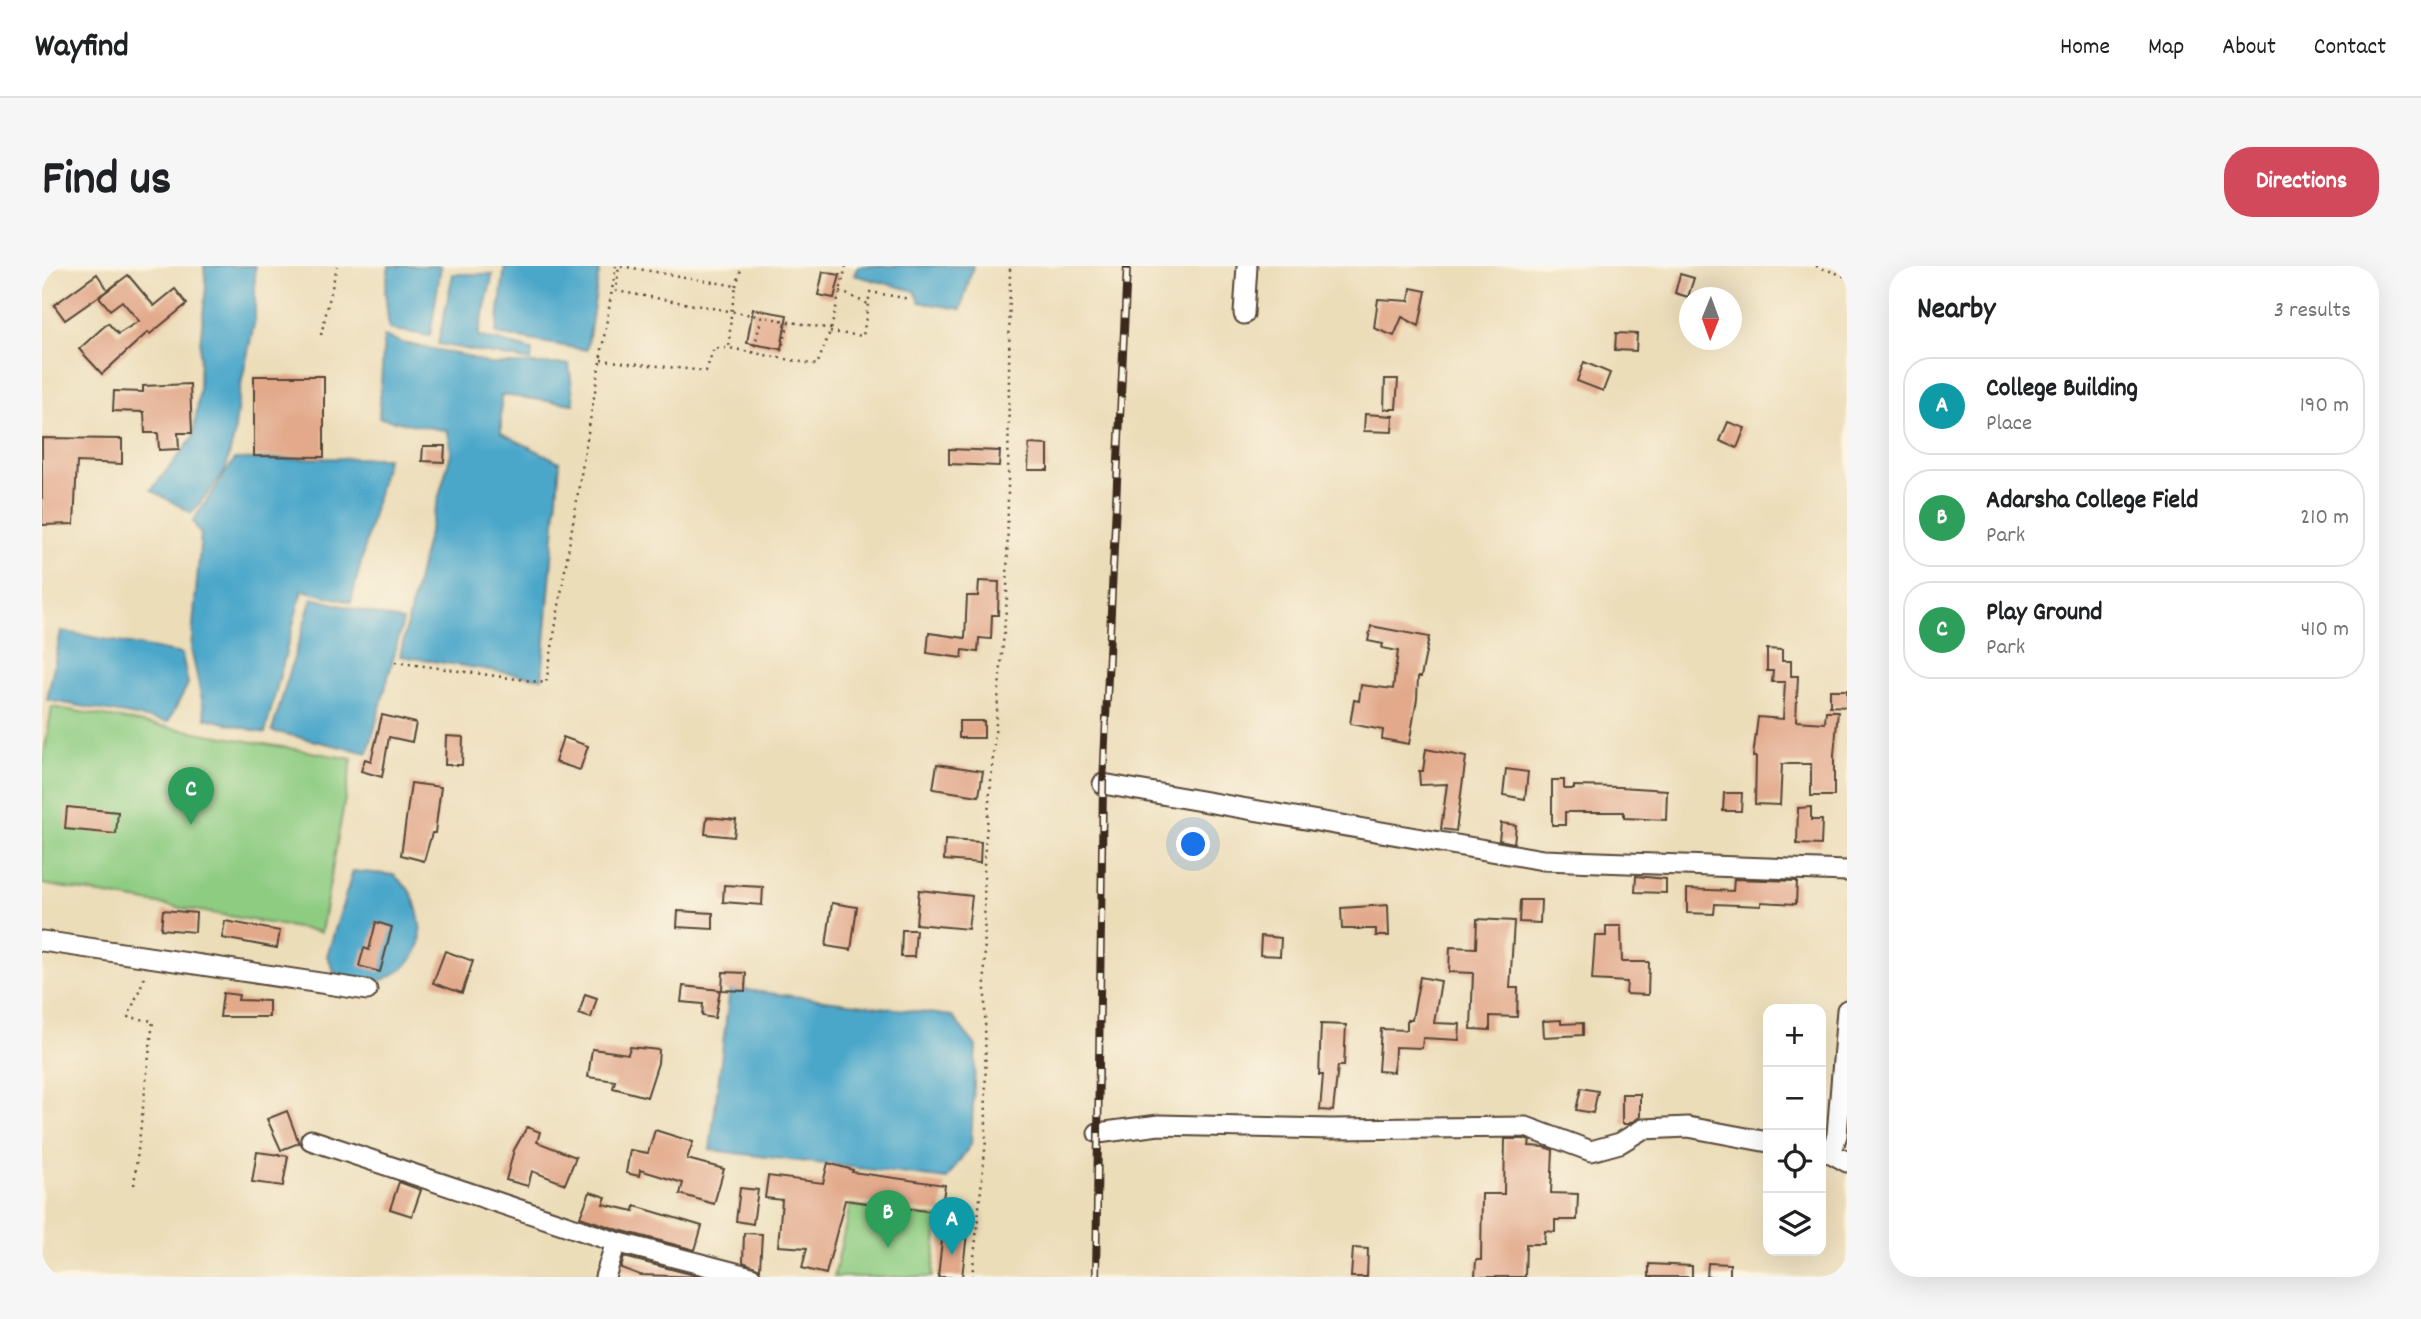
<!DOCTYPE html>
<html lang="en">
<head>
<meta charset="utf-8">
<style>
  :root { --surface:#fff; --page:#f6f6f6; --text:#202124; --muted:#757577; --line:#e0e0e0; --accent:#d1495b }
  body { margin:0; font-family:Dekko,sans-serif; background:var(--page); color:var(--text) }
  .controls { position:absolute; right:21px; bottom:21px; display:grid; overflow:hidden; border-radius:14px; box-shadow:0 7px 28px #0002 }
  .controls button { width:63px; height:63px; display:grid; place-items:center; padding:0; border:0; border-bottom:2px solid var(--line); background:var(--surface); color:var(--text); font:35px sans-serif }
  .compass { position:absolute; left:1637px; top:21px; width:63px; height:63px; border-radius:50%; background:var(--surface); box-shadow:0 7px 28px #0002; rotate:181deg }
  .you { position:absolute; left:1152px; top:579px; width:24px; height:24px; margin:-18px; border:5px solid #fff; border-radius:50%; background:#1a73e8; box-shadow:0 0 0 10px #1a73e833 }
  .badge { display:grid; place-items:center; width:46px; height:46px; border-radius:50%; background:var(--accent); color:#fff; font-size:23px; font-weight:700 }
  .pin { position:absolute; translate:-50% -58px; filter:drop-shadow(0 2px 4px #0008) }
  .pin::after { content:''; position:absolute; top:37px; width:24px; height:21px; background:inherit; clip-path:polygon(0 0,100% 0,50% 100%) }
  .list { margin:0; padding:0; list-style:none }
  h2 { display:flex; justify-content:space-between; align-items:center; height:91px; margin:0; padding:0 28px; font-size:30px }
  h2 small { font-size:23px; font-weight:400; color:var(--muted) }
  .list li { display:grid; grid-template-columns:46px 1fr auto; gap:21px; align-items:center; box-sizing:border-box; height:98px; margin:0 14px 14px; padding:0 14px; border:2px solid var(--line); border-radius:28px }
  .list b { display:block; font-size:26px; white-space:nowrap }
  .list p { margin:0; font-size:23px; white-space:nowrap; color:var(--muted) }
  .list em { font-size:23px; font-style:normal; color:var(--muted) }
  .icon { flex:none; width:38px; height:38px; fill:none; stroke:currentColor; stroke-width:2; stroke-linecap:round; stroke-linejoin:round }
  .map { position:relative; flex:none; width:1805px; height:1011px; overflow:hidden; border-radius:28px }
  header { display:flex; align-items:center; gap:42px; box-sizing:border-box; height:98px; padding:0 35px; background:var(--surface); border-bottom:2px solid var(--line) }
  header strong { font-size:33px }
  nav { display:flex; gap:38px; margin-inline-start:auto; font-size:24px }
  .intro { display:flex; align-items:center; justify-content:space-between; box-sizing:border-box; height:168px; padding:0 42px }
  h1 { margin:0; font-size:49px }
  .button { padding:18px 32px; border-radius:28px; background:var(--accent); color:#fff; font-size:24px; font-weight:700 }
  main { display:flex; gap:42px; padding:0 42px }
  aside { flex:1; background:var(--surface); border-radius:28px; box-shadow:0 7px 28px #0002 }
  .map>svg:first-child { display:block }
  .green { fill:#8ecc82; stroke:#647b50; stroke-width:2 }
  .water { fill:#4ca7ca; stroke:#446874; stroke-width:2 }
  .building { fill:#e2a98b }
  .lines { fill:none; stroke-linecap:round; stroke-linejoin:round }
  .minor-casing { stroke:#564535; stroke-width:23 }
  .path { stroke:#564535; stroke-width:2.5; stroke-dasharray:2 5; stroke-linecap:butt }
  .minor { stroke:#fff; stroke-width:19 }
  .rail-casing { stroke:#3b2a1e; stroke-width:8 }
  .rail { stroke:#fcf5e5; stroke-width:5; stroke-dasharray:16; stroke-linecap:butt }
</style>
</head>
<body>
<header>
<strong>Wayfind</strong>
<nav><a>Home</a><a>Map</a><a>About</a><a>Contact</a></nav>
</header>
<div class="intro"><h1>Find us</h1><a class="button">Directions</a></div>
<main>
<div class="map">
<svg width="1805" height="1011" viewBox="0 0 1805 1011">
  <rect width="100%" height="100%" fill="#fcf5e5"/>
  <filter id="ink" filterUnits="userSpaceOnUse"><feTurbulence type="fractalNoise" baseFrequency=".0143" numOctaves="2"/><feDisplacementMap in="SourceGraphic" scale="14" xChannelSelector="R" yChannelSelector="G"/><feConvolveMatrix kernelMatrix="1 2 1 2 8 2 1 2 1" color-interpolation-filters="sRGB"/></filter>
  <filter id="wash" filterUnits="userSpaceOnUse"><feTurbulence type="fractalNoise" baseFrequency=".00686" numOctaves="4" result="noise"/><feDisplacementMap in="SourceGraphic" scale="28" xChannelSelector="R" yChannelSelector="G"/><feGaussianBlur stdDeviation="1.57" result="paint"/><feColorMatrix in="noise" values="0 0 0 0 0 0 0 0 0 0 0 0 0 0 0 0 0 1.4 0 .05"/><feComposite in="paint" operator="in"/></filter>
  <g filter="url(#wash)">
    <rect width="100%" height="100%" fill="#ecddb9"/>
    <g class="green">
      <polygon points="10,441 310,493 279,666 0,618 0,500"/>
      <polygon points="808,939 897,952 890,1011 792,1011"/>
    </g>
    <g class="water">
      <polygon points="162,0 213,0 213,53 197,128 192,170 183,205 150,247 109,224 151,172 157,128 158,79 164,21"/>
      <polygon points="347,0 399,0 388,70 347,63 343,24"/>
      <polygon points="463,0 558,0 545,84 454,68"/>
      <polygon points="816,0 931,0 919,43 878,36 873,25 812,9"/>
      <polygon points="411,8 451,8 436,70 490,84 489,95 396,78"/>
      <polygon points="342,70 361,77 424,90 447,98 527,98 532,138 459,129 459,167 518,196 500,412 358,390 384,277 409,187 406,165 337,152"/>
      <polygon points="345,192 309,336 260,324 223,467 164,452 149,383 159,269 151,255 193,193"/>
      <polygon points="270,332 361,355 326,487 230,465"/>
      <polygon points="19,365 140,388 146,418 126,456 5,434"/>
      <path d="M 311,605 L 352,609 C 357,614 363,619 367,624 C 375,636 382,668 377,681 C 366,709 320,730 295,709 C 291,705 288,696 285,690 Z"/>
      <polygon points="688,722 910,750 934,780 929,878 905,913 668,884"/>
    </g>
    <g id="blocks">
      <g class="building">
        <polygon points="781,6 798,9 792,32 776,29"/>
        <polygon points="55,8 66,24 23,54 12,39"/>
        <polygon points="1638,8 1652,12 1646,31 1633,27"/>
        <polygon points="86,9 112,40 133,23 145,38 108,68 106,66 60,108 37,83 66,57 76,68 97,55 80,35 68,44 57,31"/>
        <polygon points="1369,22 1384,25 1377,60 1360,51 1352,70 1332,62 1336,33 1367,35"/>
        <polygon points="711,43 745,49 739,83 705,77"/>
        <polygon points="1574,67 1595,68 1594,85 1573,84"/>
        <polygon points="1542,96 1568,107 1561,125 1535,115"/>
        <polygon points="212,110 282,110 282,191 212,190"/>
        <polygon points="1343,113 1356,113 1354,143 1342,143"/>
        <polygon points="148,118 150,167 136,167 137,183 117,184 116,167 103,167 102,146 71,145 72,125 101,126 101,120"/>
        <polygon points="1323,148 1351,150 1350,166 1322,165"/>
        <polygon points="1686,156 1703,162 1695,182 1678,175"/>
        <polygon points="0,172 80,173 80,198 35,196 32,258 0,259"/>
        <polygon points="987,178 1006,179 1006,204 986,204"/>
        <polygon points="381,180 403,180 402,196 380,195"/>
        <polygon points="907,183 958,185 957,200 907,198"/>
        <polygon points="937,315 957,316 956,349 950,349 949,373 937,372 936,386 921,384 920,392 885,387 887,367 923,372 925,330 936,330"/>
        <polygon points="1329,360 1387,371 1379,411 1376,411 1375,433 1367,478 1340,473 1341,464 1308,458 1312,434 1317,435 1319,419 1351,423 1356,385 1340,382 1341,378 1326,375"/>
        <polygon points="1725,383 1740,384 1740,395 1749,395 1749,410 1756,410 1754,455 1783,457 1784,445 1796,445 1792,489 1792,530 1769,530 1769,498 1740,498 1738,539 1713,538 1714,491 1711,491 1716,451 1741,453 1743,416 1730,416 1731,405 1725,405"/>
        <polygon points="1788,424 1805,424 1805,441 1788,440"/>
        <polygon points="340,449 374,457 370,476 347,471 340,511 319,505 323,493 329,495"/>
        <rect x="917" y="455" width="25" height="17"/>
        <polygon points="404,470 421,471 420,499 403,499"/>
        <polygon points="521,471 546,480 538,504 513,496"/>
        <polygon points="1384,483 1424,491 1414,565 1399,563 1405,518 1378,519 1377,505 1381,505"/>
        <polygon points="895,498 941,505 937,530 891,523"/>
        <polygon points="1464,503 1486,506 1483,533 1461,529"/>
        <polygon points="1510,514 1522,514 1522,523 1532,523 1532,520 1578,521 1625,524 1624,554 1582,552 1582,546 1523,546 1523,559 1510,559"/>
        <polygon points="369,517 399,521 393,567 390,567 382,595 359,589"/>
        <polygon points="1682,527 1700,527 1699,545 1681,545"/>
        <polygon points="25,541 76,546 74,568 23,563"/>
        <polygon points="1769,541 1769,554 1780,554 1779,579 1755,578 1756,542"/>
        <polygon points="665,551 694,554 692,571 663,568"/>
        <polygon points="1459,557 1474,559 1472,577 1457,574"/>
        <polygon points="903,574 939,576 938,597 902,594"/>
        <polygon points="1594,610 1624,613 1624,627 1593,626"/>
        <polygon points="1692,613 1755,615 1754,638 1719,636 1719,640 1673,638 1672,648 1645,647 1645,623 1691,625"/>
        <polygon points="682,619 721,621 720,639 681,636"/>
        <polygon points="877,624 930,630 926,663 874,658"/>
        <polygon points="1478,634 1499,634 1498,657 1477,656"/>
        <polygon points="790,637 815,641 809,684 784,680"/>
        <polygon points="1346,639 1347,670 1334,670 1334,663 1300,663 1299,642"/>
        <polygon points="121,644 154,647 153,666 119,663"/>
        <polygon points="636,645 671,647 671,663 635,661"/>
        <polygon points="1435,653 1472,655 1468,722 1476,722 1475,751 1448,750 1448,764 1429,763 1431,707 1407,706 1408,681 1434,682"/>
        <polygon points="183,655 238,665 235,682 180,672"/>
        <polygon points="334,656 350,661 338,706 317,700 322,682 327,684"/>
        <polygon points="1564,660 1579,660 1580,696 1607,696 1606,729 1584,728 1585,716 1550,714 1553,670 1564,670"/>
        <polygon points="860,664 874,664 872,691 859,691"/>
        <polygon points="1219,670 1239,672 1238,690 1218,689"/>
        <polygon points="403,685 431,695 420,727 391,717"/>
        <polygon points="681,706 704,707 703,725 680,724"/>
        <polygon points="1378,711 1399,715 1392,757 1418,758 1417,774 1381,772 1380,782 1353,781 1352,806 1336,805 1339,763 1365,764 1365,754 1370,754"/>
        <polygon points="641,720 678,724 673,752 660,750 661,738 639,736"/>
        <polygon points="181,727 197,729 196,734 227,735 227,751 178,751"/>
        <polygon points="543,728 555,732 549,752 537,748"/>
        <polygon points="1519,754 1519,758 1541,757 1541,769 1502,771 1501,755"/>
        <polygon points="1279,758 1304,759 1302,800 1296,800 1291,845 1278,844 1281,809 1277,809"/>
        <polygon points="588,781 617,784 616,797 605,831 571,822 573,815 546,811 550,783 586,788"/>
        <polygon points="1539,822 1556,825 1551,847 1534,844"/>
        <polygon points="1580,828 1598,828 1598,851 1586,858 1580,858"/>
        <polygon points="245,845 257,877 239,884 225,853"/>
        <polygon points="485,861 498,866 495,876 534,891 523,918 490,905 486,920 464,914 472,884"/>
        <polygon points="613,864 651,876 645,893 682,903 672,938 638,928 641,917 598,904 597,910 584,907 588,884 606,887"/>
        <polygon points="1463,873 1482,873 1488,875 1487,880 1502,881 1511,884 1509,927 1536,928 1535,954 1513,954 1513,966 1503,965 1502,978 1484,978 1483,1011 1433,1011 1434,994 1439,994 1440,928 1462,928"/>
        <polygon points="215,886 246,890 241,920 210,916"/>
        <polygon points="786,897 811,904 810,906 903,919 899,947 803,934 784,1008 760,1002 765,982 736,980 740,934 723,932 726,910 781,917"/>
        <polygon points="357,916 379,924 370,950 348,943"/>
        <polygon points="698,922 716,924 711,958 694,955"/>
        <polygon points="548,926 564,931 561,938 592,945 593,940 660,960 653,984 577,964 538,951"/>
        <polygon points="901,965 925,967 920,1011 896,1011"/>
        <polygon points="702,967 720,968 718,1003 701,996"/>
        <polygon points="1311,982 1326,983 1325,1011 1309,1011"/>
        <polygon points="582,991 660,1011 598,1009 579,1002"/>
        <polygon points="1666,997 1688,998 1688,1011 1665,1011"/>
        <polygon points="1607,998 1650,1000 1650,1011 1607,1011"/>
      </g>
    </g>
  </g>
  <g filter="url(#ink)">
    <use href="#blocks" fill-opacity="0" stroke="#564535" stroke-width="2"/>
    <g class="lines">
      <g class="minor-casing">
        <g id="minor">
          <polyline points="1202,48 1205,0"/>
          <polyline points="1061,518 1501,594 1805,605"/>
          <polyline points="0,675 325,724"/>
          <polyline points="1056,867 1117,859 1289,863 1484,861 1549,885 1578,877 1601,863 1646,861 1726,876"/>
          <polyline points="269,874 574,976 709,1011"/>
          <polyline points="1779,886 1789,887 1805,896"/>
          <polyline points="1789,887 1795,869 1805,744"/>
          <polyline points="563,1011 574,976"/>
        </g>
      </g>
      <g class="path">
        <polyline points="579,0 694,20 689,47 687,82"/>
        <polyline points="1774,0 1805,11"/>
        <polyline points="694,20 700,0"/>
        <polyline points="798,25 826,38"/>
        <polyline points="789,63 804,0"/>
        <polyline points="788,66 821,70 828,26 868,33"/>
        <polyline points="279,69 295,0"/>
        <polyline points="711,87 719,53"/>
        <polyline points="737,92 747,56"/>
        <polyline points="559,94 664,105 672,82 687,82 775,99 789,63 574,25 577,0"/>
        <polyline points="353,396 504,417 574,0"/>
        <polyline points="92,919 111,755 86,751 104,708"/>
        <polyline points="930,1011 944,874 942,593 965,332 968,0"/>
      </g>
      <use href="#minor" class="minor"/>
      <g class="rail-casing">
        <polyline id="rail" points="1054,1011 1061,518 1085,0"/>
      </g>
      <use href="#rail" class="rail"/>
    </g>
  </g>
</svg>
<div class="controls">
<button>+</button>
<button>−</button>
<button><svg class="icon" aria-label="locate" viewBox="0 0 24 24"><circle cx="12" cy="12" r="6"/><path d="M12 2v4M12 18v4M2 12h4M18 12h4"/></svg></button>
<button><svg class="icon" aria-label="layers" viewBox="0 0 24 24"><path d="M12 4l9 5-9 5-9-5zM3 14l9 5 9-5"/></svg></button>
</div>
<svg class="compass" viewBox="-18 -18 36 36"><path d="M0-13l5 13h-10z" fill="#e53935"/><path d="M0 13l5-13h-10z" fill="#757577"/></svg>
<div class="you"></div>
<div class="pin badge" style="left:910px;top:989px;background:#0f9aa8">A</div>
<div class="pin badge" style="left:846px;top:982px;background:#2e9e5b">B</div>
<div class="pin badge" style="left:149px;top:559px;background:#2e9e5b">C</div>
</div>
<aside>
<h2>Nearby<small>3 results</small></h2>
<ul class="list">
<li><span class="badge" style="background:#0f9aa8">A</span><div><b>College Building</b><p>Place</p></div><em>190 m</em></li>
<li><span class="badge" style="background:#2e9e5b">B</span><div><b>Adarsha College Field</b><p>Park</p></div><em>210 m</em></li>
<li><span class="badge" style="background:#2e9e5b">C</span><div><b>Play Ground</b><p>Park</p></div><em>410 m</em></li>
</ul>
</aside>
</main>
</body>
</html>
